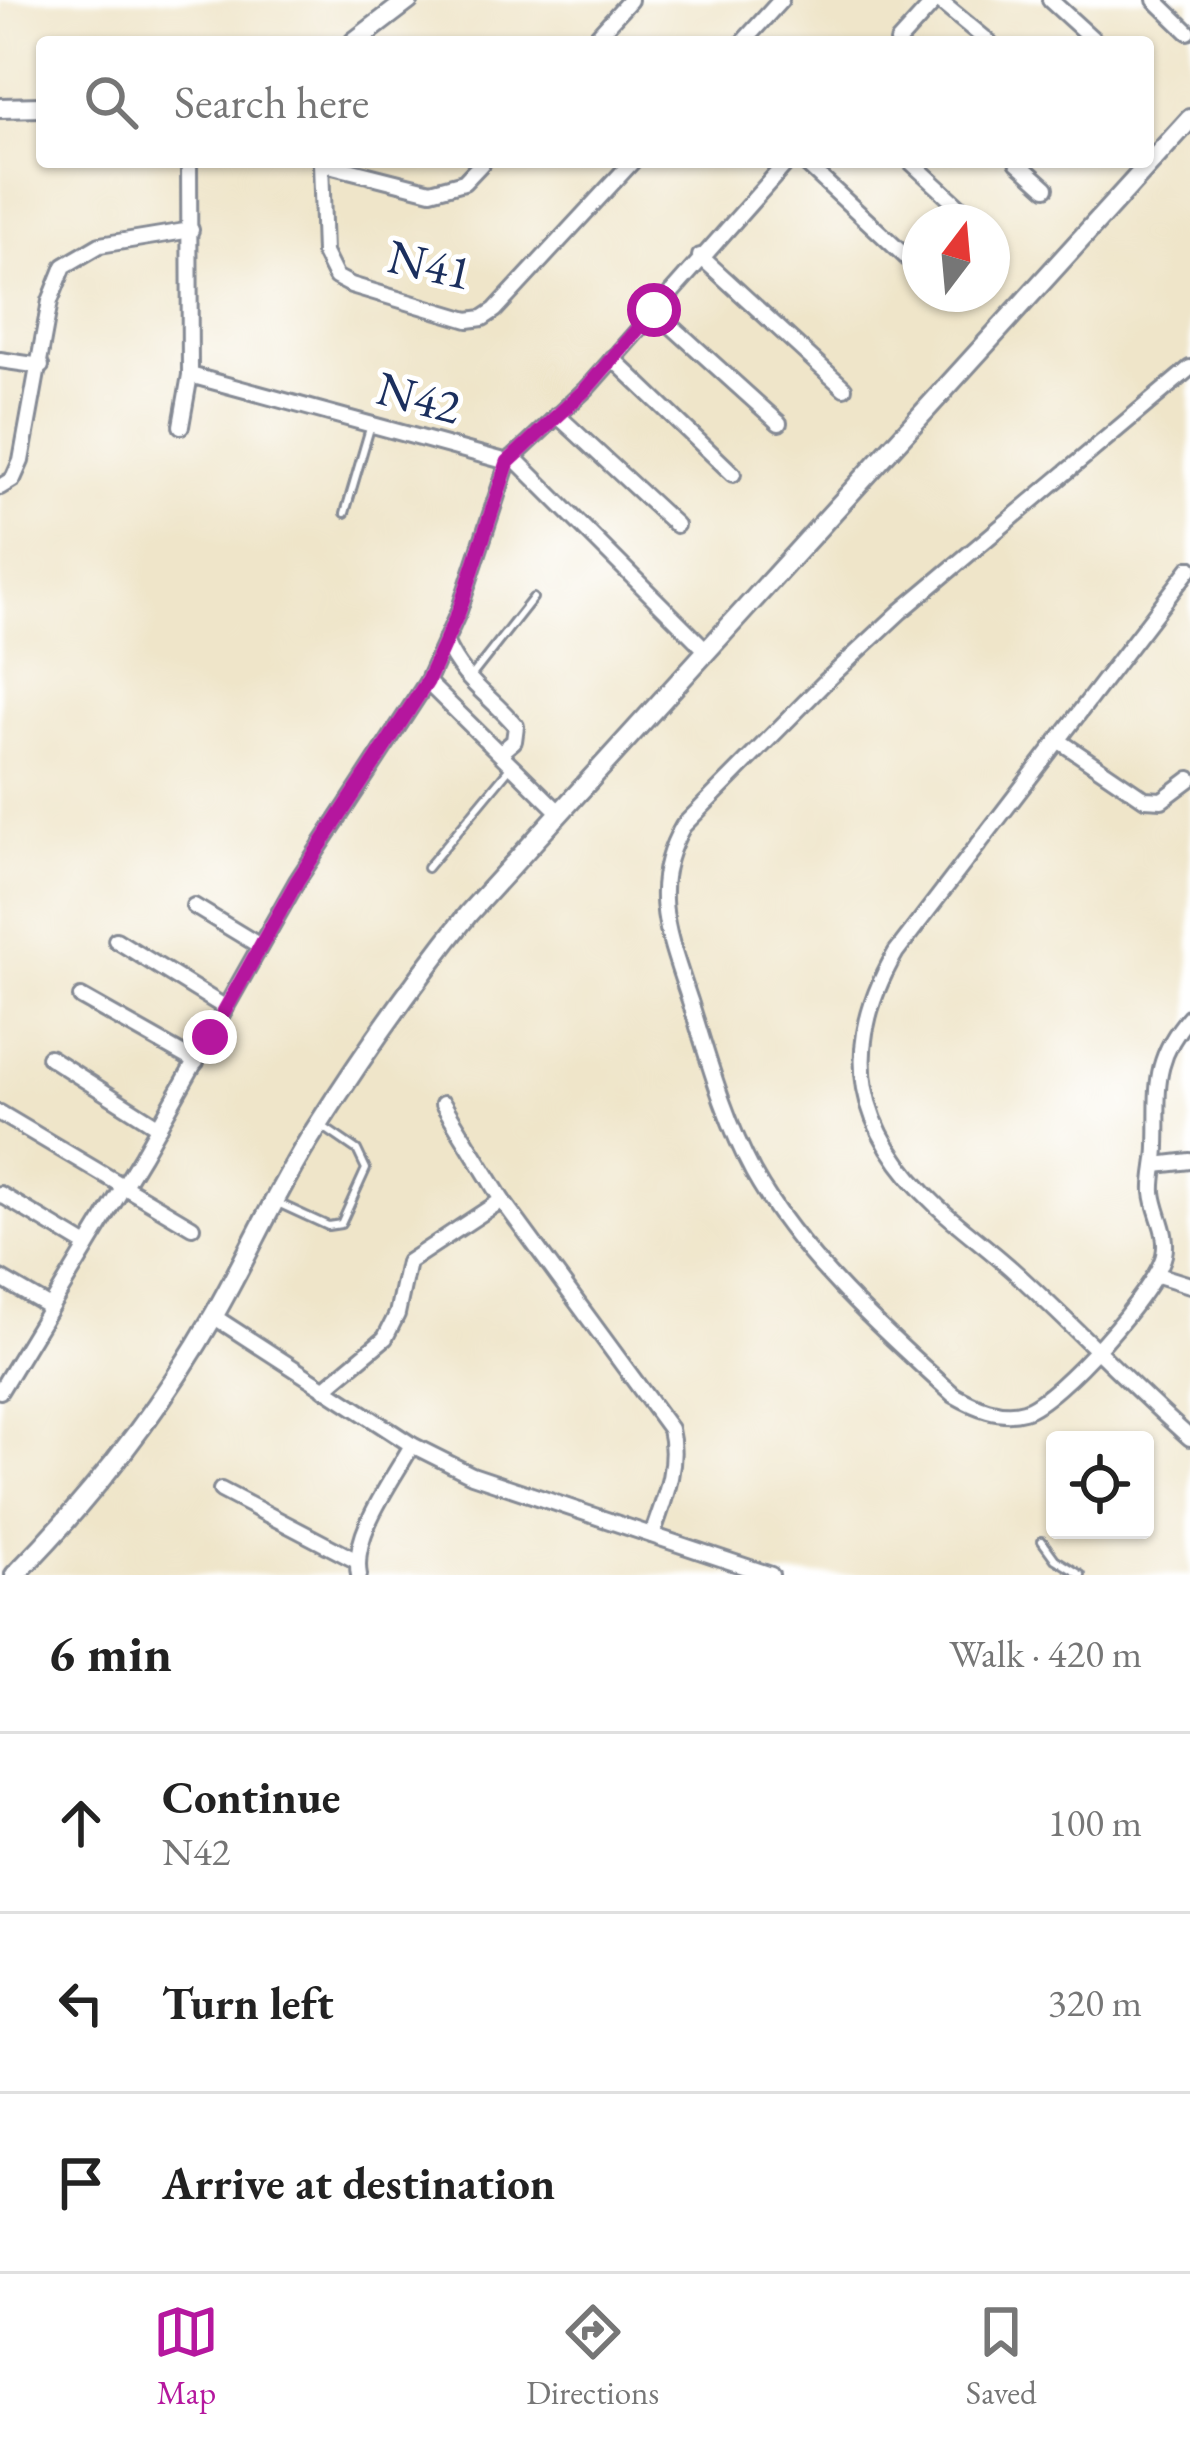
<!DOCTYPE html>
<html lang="en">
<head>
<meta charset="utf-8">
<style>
  :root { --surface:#fff; --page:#f2f2f2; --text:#222; --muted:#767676; --line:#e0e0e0; --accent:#b5179e }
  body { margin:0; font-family:"EB Garamond",serif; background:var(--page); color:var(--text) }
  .controls { position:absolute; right:36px; bottom:36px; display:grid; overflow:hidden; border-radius:12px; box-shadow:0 3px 9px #0004 }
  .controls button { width:108px; height:108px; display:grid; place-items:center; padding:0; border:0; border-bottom:3px solid var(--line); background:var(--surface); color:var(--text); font:60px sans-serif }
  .compass { position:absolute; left:902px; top:204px; width:108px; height:108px; border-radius:50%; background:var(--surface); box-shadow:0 3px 9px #0004; rotate:16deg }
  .stop { position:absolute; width:36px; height:36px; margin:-27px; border:9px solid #b5179e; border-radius:50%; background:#fff }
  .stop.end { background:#b5179e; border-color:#fff; box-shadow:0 3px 12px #0008 }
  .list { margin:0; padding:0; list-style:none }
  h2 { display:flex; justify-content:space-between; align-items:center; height:156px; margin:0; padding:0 48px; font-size:51px }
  h2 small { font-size:39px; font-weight:400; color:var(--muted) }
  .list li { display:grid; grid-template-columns:78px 1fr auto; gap:36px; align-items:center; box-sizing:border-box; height:180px; padding:0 48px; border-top:3px solid var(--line) }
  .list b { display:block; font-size:45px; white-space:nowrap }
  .list p { margin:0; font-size:39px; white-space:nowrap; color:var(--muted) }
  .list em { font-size:39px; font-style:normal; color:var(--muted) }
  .icon { flex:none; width:66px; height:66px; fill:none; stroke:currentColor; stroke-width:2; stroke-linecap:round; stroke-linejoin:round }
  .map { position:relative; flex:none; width:1190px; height:1575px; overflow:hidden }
  .search { position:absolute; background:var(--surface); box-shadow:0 3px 9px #0004; left:36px; right:36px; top:36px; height:132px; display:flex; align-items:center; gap:30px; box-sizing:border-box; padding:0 42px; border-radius:12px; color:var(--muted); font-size:45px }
  .sheet { height:696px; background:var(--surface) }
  nav { display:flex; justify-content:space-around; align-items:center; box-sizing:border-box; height:168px; border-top:3px solid var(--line); background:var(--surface); font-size:33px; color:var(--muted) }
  nav a { display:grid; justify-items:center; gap:6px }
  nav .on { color:var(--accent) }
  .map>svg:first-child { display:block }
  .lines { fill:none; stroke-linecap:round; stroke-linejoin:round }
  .lane-casing { stroke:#858a94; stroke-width:12 }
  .street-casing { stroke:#858a94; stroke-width:20 }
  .secondary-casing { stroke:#858a94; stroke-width:24 }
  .lane { stroke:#fff; stroke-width:6 }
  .street { stroke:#fff; stroke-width:14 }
  .secondary { stroke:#fff; stroke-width:18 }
  .route { stroke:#b5179e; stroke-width:15 }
  .labels { text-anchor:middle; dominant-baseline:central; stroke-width:10; stroke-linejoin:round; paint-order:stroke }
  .street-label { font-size:48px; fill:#1b2f5e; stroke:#fff }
</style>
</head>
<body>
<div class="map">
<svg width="1190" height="1575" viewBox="0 0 1190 1575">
  <rect width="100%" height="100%" fill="#fff"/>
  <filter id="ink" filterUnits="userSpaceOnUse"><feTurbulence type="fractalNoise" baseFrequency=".00833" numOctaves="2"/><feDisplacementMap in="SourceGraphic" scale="24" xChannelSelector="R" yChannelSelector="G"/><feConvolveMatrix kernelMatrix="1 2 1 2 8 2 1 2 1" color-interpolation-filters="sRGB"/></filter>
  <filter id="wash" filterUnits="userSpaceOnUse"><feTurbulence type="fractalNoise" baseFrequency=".004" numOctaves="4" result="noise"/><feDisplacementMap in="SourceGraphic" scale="48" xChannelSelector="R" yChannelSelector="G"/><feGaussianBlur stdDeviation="2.7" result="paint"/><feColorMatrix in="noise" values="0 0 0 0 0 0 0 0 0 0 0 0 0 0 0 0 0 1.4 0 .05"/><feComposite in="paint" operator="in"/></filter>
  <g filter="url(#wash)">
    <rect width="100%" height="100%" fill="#efe5c9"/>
  </g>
  <g filter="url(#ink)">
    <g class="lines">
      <g class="lane-casing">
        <g id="lane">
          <polyline points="345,513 370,428"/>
          <polyline points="470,678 533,598"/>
          <polyline points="427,868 509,769"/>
          <polyline points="280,1204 328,1226 341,1224 366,1169 357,1150 322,1126"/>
          <polyline points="1042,1541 1055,1559 1081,1575"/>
        </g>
      </g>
      <g class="street-casing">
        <g id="street">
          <polyline points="938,0 989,42"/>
          <polyline points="1050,0 1096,42"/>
          <polyline points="1155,0 1188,32"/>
          <polyline points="592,42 630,0"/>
          <polyline points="743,42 781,0"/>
          <polyline points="898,42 936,0"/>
          <polyline points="189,162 190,375 508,462 586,389 787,162"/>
          <polyline points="321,162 324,253 336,277 351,285 468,320 483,318 495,310 632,162"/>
          <polyline points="804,162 920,270"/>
          <polyline points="911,162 976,222"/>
          <polyline points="1017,162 1046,188"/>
          <polyline points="321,163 431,191 464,182 483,162"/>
          <polyline points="992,237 993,238"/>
          <polyline points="700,256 844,388"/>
          <polyline points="654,310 779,423"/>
          <polyline points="612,358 733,474"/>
          <polyline points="0,360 41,366"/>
          <path d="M 1190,368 L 901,611 L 827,680 L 683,826 C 647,888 669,937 690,1001 C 708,1058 724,1118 753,1172 C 799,1255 884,1332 954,1395 C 975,1407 1000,1418 1024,1411 C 1058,1401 1157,1289 1164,1255 C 1169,1232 1155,1214 1153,1192 C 1152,1177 1157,1162 1157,1146 C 1159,1092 1150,1062 1190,1016"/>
          <polyline points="557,415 676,525"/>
          <polyline points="181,426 190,375"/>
          <polyline points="513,457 707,651"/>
          <polyline points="0,487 13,479 21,461 50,301 64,266 100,245 191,230"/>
          <path d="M 1190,568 L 896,952 C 839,1050 856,1131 938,1207 C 963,1230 991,1250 1016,1273 C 1075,1327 1130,1385 1190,1438"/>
          <path d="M 445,641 C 463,682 489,694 516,726 L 514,741 L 501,752"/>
          <polyline points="427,682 560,813"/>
          <polyline points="1058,740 1145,799 1162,800 1190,779"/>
          <polyline points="194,906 260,946"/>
          <polyline points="116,940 226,1008"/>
          <polyline points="81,997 196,1062"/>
          <polyline points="49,1057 159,1127"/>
          <path d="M 443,1104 L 502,1200 L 670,1429 C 679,1466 664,1500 652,1535"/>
          <polyline points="0,1113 192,1227"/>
          <polyline points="1156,1165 1190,1161"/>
          <polyline points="0,1194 87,1246"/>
          <polyline points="1158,1275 1190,1285"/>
          <polyline points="0,1278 50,1307"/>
          <polyline points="213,1316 412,1445 472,1475 771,1575"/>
          <polyline points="324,1389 385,1338 397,1314 408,1262 502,1200"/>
          <polyline points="0,1391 142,1156 297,881 427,682 459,611 508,462"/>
          <polyline points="221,1490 357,1561"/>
          <path d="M 359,1575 C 351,1534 393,1480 412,1445"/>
        </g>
      </g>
      <g class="secondary-casing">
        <g id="secondary">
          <polyline points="354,42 409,0"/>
          <polyline points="0,108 42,107"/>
          <path d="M 15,1575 C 91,1498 160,1409 214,1315 C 249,1254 277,1189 315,1130 C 362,1056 413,983 468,914 L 1190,119"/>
        </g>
      </g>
      <use href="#lane" class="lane"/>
      <use href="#street" class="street"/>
      <use href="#secondary" class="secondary"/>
    </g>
  </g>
  <g class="lines" filter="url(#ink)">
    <polyline class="route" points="210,1037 297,881 427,682 459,611 508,462 586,389 654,310"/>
  </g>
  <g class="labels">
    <g class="street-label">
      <text transform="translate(430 264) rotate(13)">N41</text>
      <text transform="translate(419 397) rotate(15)">N42</text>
    </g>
  </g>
</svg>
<div class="controls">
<button><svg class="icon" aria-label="locate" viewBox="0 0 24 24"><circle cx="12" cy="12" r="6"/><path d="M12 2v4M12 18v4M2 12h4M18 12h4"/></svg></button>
</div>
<svg class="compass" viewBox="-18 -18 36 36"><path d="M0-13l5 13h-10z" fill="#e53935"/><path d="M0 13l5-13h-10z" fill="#767676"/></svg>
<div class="stop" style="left:654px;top:310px"></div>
<div class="stop end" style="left:210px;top:1037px"></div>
<div class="search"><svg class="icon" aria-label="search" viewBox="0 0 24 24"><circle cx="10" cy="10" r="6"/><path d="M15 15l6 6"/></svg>Search here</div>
</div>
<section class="sheet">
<h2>6 min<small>Walk · 420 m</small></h2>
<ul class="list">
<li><svg class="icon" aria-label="ahead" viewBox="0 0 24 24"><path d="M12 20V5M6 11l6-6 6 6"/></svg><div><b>Continue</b><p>N42</p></div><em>100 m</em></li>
<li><svg class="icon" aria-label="left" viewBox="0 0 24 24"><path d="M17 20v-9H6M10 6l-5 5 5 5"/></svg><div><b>Turn left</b></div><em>320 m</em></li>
<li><svg class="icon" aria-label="arrive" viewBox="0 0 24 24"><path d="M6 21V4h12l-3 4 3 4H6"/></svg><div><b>Arrive at destination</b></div></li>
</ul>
</section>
<nav>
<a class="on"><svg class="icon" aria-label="map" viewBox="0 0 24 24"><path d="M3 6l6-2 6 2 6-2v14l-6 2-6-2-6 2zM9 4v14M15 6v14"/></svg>Map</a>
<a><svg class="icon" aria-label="directions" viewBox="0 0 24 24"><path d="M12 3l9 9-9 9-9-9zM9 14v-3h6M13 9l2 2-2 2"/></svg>Directions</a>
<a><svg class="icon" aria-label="saved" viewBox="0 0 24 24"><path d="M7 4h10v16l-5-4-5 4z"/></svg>Saved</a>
</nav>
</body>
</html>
